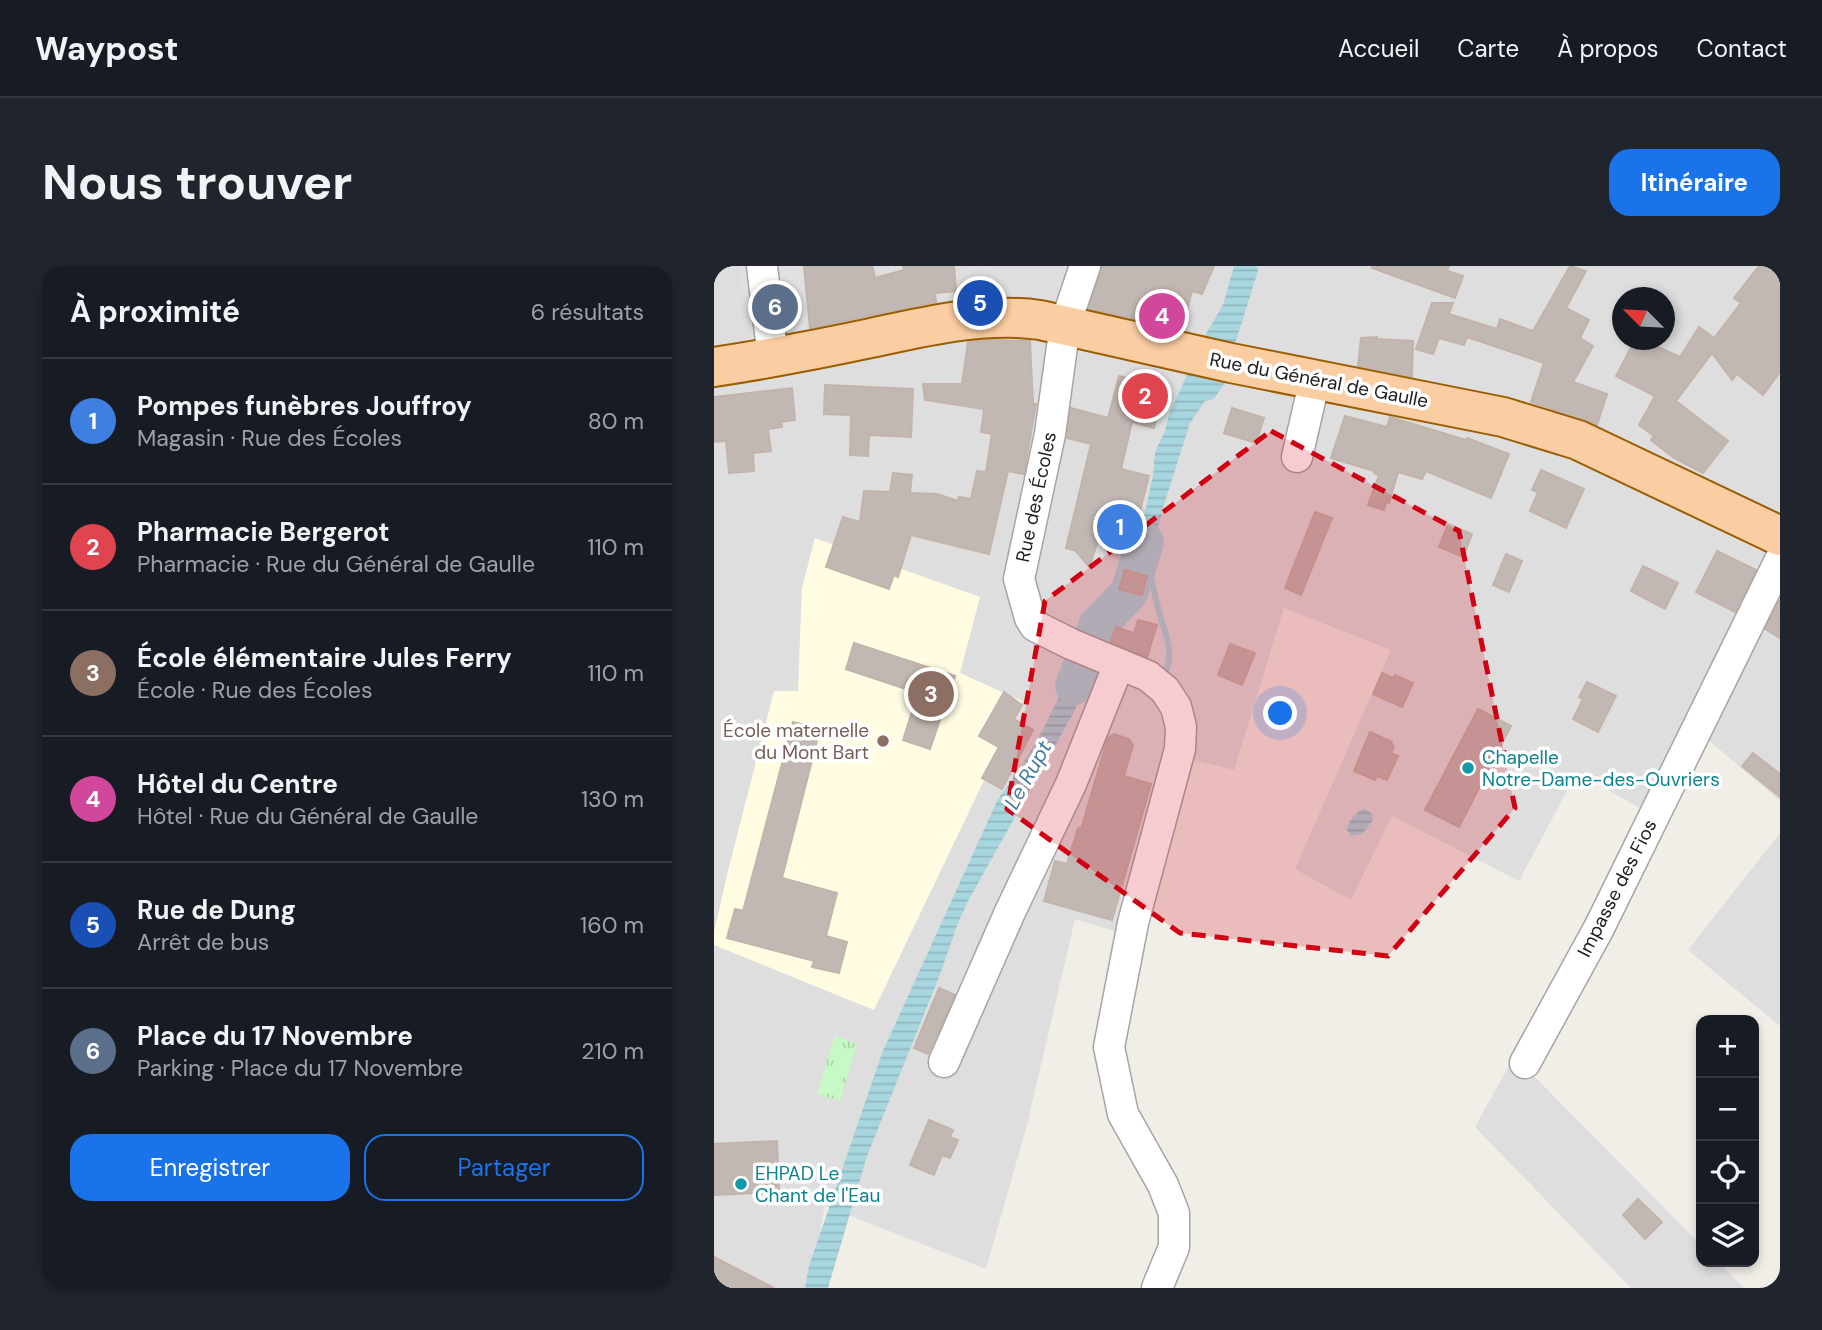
<!DOCTYPE html>
<html lang="fr">
<head>
<meta charset="utf-8">
<style>
  :root { --surface:#171b24; --page:#20242c; --text:#f1f3f6; --muted:#9ea1a6; --line:#363941; --accent:#1a73e8 }
  body { margin:0; font-family:"DM Sans",sans-serif; background:var(--page); color:var(--text) }
  .controls { position:absolute; right:21px; bottom:21px; display:grid; overflow:hidden; border-radius:14px; box-shadow:0 4px 10px #0003 }
  .controls button { width:63px; height:63px; display:grid; place-items:center; padding:0; border:0; border-bottom:2px solid var(--line); background:var(--surface); color:var(--text); font:35px sans-serif }
  .compass { position:absolute; left:898px; top:21px; width:63px; height:63px; border-radius:50%; background:var(--surface); box-shadow:0 4px 10px #0003; rotate:294deg }
  .you { position:absolute; left:567px; top:448px; width:24px; height:24px; margin:-18px; border:5px solid #fff; border-radius:50%; background:#1a73e8; box-shadow:0 0 0 10px #1a73e833 }
  .badge { display:grid; place-items:center; width:46px; height:46px; border-radius:50%; background:var(--accent); color:#fff; font-size:23px; font-weight:700 }
  .pin { position:absolute; translate:-50% -50%; border:4px solid #fff; box-shadow:0 2px 7px #0006 }
  .list { margin:0; padding:0; list-style:none }
  h2 { display:flex; justify-content:space-between; align-items:center; height:91px; margin:0; padding:0 28px; font-size:30px }
  h2 small { font-size:23px; font-weight:400; color:var(--muted) }
  .list li { display:grid; grid-template-columns:46px 1fr auto; gap:21px; align-items:center; box-sizing:border-box; height:126px; padding:0 28px; border-top:2px solid var(--line) }
  .list b { display:block; font-size:26px; white-space:nowrap }
  .list p { margin:0; font-size:23px; white-space:nowrap; color:var(--muted) }
  .list em { font-size:23px; font-style:normal; color:var(--muted) }
  .actions { display:flex; gap:14px; padding:21px 28px }
  .actions a { flex:1; padding:16px 0; border:2px solid var(--accent); border-radius:21px; text-align:center; font-size:24px; color:var(--accent) }
  .actions .main { background:var(--accent); color:#fff }
  .icon { flex:none; width:38px; height:38px; fill:none; stroke:currentColor; stroke-width:2; stroke-linecap:round; stroke-linejoin:round }
  .map { position:relative; flex:none; width:1066px; height:1022px; overflow:hidden; border-radius:21px }
  header { display:flex; align-items:center; gap:42px; box-sizing:border-box; height:98px; padding:0 35px; background:var(--surface); border-bottom:2px solid var(--line) }
  header strong { font-size:33px }
  nav { display:flex; gap:38px; margin-inline-start:auto; font-size:24px }
  .intro { display:flex; align-items:center; justify-content:space-between; box-sizing:border-box; height:168px; padding:0 42px }
  h1 { margin:0; font-size:49px }
  .button { padding:18px 32px; border-radius:21px; background:var(--accent); color:#fff; font-size:24px; font-weight:700 }
  main { display:flex; gap:42px; padding:0 42px }
  aside { flex:1; background:var(--surface); border-radius:21px; box-shadow:0 4px 10px #0003 }
  .map>svg:first-child { display:block }
  .residential { fill:#dfdede; fill-rule:evenodd }
  .education { fill:#fffce2 }
  .park { fill:url(#park-tufts) }
  .parking { fill:#e1e1e1 }
  .water { fill:url(#water-rules) }
  .lines { fill:none; stroke-linecap:round; stroke-linejoin:round }
  .stream { stroke:#a8d6de; stroke-width:6 }
  .river { stroke:#a8d6de; stroke-width:38 }
  .building { fill:#c2b8b3; stroke:#c3b3aa; stroke-width:2 }
  .minor-casing { stroke:#a5a5a5; stroke-width:33 }
  .major-casing { stroke:#9c5c01; stroke-width:42 }
  .minor { stroke:#fff; stroke-width:30 }
  .major { stroke:#fbcda2; stroke-width:38 }
  .marked { fill:#d00112; fill-opacity:0.2; stroke:#d00112; stroke-width:5; stroke-dasharray:14 9; stroke-linejoin:round }
  .education-dot { fill:#8d6e63; stroke:#fff; stroke-width:2.5 }
  .culture-dot { fill:#0f9aa8; stroke:#fff; stroke-width:2.5 }
  .labels { text-anchor:middle; dominant-baseline:central; stroke-width:7; stroke-linejoin:round; paint-order:stroke }
  .street-label { font-size:19px; fill:#212121; stroke:#fff }
  .education-label { font-size:19px; fill:#785e54; stroke:#fff; text-anchor:end }
  .culture-label { font-size:19px; fill:#0d838f; stroke:#fff; text-anchor:start }
  .water-label { font-size:21px; font-style:italic; fill:#467ba1; stroke:#fff }
</style>
</head>
<body>
<header>
<strong>Waypost</strong>
<nav><a>Accueil</a><a>Carte</a><a>À propos</a><a>Contact</a></nav>
</header>
<div class="intro"><h1>Nous trouver</h1><a class="button">Itinéraire</a></div>
<main>
<aside>
<h2>À proximité<small>6 résultats</small></h2>
<ul class="list">
<li><span class="badge" style="background:#3f7fe0">1</span><div><b>Pompes funèbres Jouffroy</b><p>Magasin · Rue des Écoles</p></div><em>80 m</em></li>
<li><span class="badge" style="background:#e0444e">2</span><div><b>Pharmacie Bergerot</b><p>Pharmacie · Rue du Général de Gaulle</p></div><em>110 m</em></li>
<li><span class="badge" style="background:#8d6e63">3</span><div><b>École élémentaire Jules Ferry</b><p>École · Rue des Écoles</p></div><em>110 m</em></li>
<li><span class="badge" style="background:#d1479c">4</span><div><b>Hôtel du Centre</b><p>Hôtel · Rue du Général de Gaulle</p></div><em>130 m</em></li>
<li><span class="badge" style="background:#1a4fb4">5</span><div><b>Rue de Dung</b><p>Arrêt de bus</p></div><em>160 m</em></li>
<li><span class="badge" style="background:#5c6f8a">6</span><div><b>Place du 17 Novembre</b><p>Parking · Place du 17 Novembre</p></div><em>210 m</em></li>
</ul>
<div class="actions"><a class="main">Enregistrer</a><a>Partager</a></div>
</aside>
<div class="map">
<svg width="1066" height="1022" viewBox="0 0 1066 1022">
  <defs>
    <pattern id="park-tufts" width="24" height="20" patternUnits="userSpaceOnUse" patternTransform="scale(1.75)"><rect width="24" height="20" fill="#c6f9c6"/><path d="M3 7l-1-3M5 7V3M7 7l1-3M15 17l-1-3M17 17v-4M19 17l1-3" fill="none" stroke="#aad5aa"/></pattern>
    <pattern id="water-rules" width="6" height="5" patternUnits="userSpaceOnUse" patternTransform="scale(1.75)"><rect width="6" height="5" fill="#a8d6de"/><path d="M0 2.5h6" fill="none" stroke="#90b7be"/></pattern>
  </defs>
  <rect width="100%" height="100%" fill="#f1ede7"/>
  <g class="residential">
    <path d="M 0,0 L 1066,0 L 1066,535 L 992,472 L 815,805 L 987,979 L 987,996 L 1004,996 L 1030,1022 L 917,1022 L 761,861 L 934,547 L 863,506 L 805,615 L 678,550 L 637,634 L 581,603 L 677,384 L 570,342 L 520,504 L 475,493 L 422,672 L 361,653 L 313,859 L 272,1003 L 111,940 L 95,1022 L 0,1022 ZM 908,32 L 950,32 L 950,74 L 908,74 Z"/>
    <polygon points="1066,567 1066,760 974,684"/>
  </g>
  <polygon class="education" points="101,272 266,331 246,407 308,435 160,744 0,679 0,666 14,605 60,425 84,425 88,322"/>
  <polygon class="park" points="121,770 143,778 126,835 103,828"/>
  <polygon class="parking" points="27,0 88,0 92,64 45,67 34,60 28,22"/>
  <g class="water">
    <polygon points="520,0 543,0 544,5 520,81 513,113 500,133 491,135 476,157 448,245 433,310 411,304 426,271 439,209 441,186 451,165 455,148 493,66 509,39"/>
    <path d="M 362,386 L 377,399 L 361,444 L 254,635 L 244,657 L 225,711 L 153,890 L 114,1022 L 91,1022 L 95,1000 L 168,787 L 284,533 C 318,489 344,440 362,386 Z"/>
    <path d="M 651,543 L 658,548 L 659,554 L 648,568 L 637,570 L 633,564 C 634,555 642,545 651,543 Z"/>
  </g>
  <g class="lines">
    <path class="stream" d="M 431,293 C 439,310 439,325 444,342 C 450,367 463,386 449,412"/>
    <polyline class="river" points="360,420 383,360 415,327 431,276"/>
  </g>
  <g class="building">
    <polygon points="90,0 158,0 161,12 190,4 189,0 240,0 242,25 221,27 222,36 96,62"/>
    <polygon points="388,0 500,0 488,28 478,25 468,63 375,43"/>
    <polygon points="659,0 735,0 733,5 749,10 741,32 658,2"/>
    <polygon points="856,0 872,5 852,42 875,54 866,72 879,80 859,116 893,128 883,159 817,136 830,97 753,71 750,79 725,72 719,88 702,83 718,37 739,37 735,48 783,63 786,53 819,65"/>
    <polygon points="1045,0 1066,0 1066,106 1049,129 1023,108 1018,114 998,87 962,135 1014,175 989,207 960,192 937,174 940,170 925,159 941,130 902,110 921,74 929,74 966,91 985,61 1000,72 1027,37 1020,32"/>
    <polygon points="663,71 663,73 699,75 698,111 644,100 647,72"/>
    <polygon points="277,74 316,75 319,138 322,138 310,208 294,205 275,288 197,269 184,311 180,309 175,323 112,301 129,251 146,256 150,225 176,226 179,207 198,209 196,227 223,228 244,235 245,231 257,233 263,205 272,206 278,168 267,166 270,143 211,134 209,118 248,118 254,76"/>
    <polygon points="405,110 450,122 440,162 418,156 407,203 435,210 417,279 385,272 375,301 362,285 352,282 377,178 353,172 357,142 394,152"/>
    <polygon points="111,119 199,123 197,171 155,169 154,190 136,189 137,149 110,148"/>
    <polygon points="78,122 81,154 67,156 68,161 54,163 57,185 39,187 40,205 15,207 12,175 0,176 0,131"/>
    <polygon points="518,142 550,152 542,177 510,167"/>
    <polygon points="631,150 673,161 676,151 679,152 752,174 753,172 795,188 777,232 712,205 708,213 684,206 675,237 672,236 670,244 654,239 665,209 660,207 660,205 617,192"/>
    <polygon points="827,204 870,223 852,262 816,245 824,226 818,224"/>
    <polygon points="601,246 618,252 587,329 571,322"/>
    <polygon points="734,258 758,268 749,291 725,281"/>
    <polygon points="1003,285 1042,304 1021,346 982,326"/>
    <polygon points="792,288 808,295 795,326 779,319"/>
    <polygon points="929,300 964,317 951,343 917,325"/>
    <polygon points="411,304 433,310 428,329 405,323"/>
    <polygon points="1066,334 1066,372 1051,363"/>
    <polygon points="424,354 443,359 433,391 397,376 402,361 420,367"/>
    <polygon points="140,377 241,410 216,483 189,474 202,433 197,431 198,425 132,403"/>
    <polygon points="516,378 541,387 528,419 504,409"/>
    <polygon points="668,407 679,412 681,409 699,417 688,441 659,428"/>
    <polygon points="873,416 902,430 884,466 859,453 869,433 865,431"/>
    <polygon points="290,426 308,439 300,453 319,464 288,523 268,512 285,481 265,470"/>
    <polygon points="764,443 797,460 745,561 711,544"/>
    <polygon points="79,456 106,463 68,612 123,627 112,670 133,676 125,707 98,701 100,695 13,672 21,643 29,645"/>
    <polygon points="656,466 678,476 677,478 680,480 677,487 684,490 673,514 663,510 661,514 640,505"/>
    <polygon points="400,468 415,473 419,479 410,510 437,518 398,654 330,635 341,595 353,598 364,562 367,563 392,478 394,472"/>
    <polygon points="1039,487 1066,508 1066,531 1028,500"/>
    <polygon points="225,722 241,729 214,788 200,782"/>
    <polygon points="215,854 239,864 236,871 244,874 236,892 228,889 220,909 196,899"/>
    <polygon points="63,875 65,926 0,929 0,878"/>
    <polygon points="924,933 948,956 931,973 909,949"/>
    <polygon points="0,991 60,1022 0,1022"/>
  </g>
  <g class="lines">
    <g class="minor-casing">
      <g id="minor">
        <polyline points="48,0 59,92"/>
        <polyline points="371,0 351,59 336,168 305,313 316,352 321,360 357,378 434,410 451,424 462,441 467,461 466,483 419,657 395,781 409,848 449,919 460,947 460,981 443,1022"/>
        <polyline points="583,191 601,113"/>
        <polyline points="230,796 296,646 357,518 405,398"/>
        <polyline points="811,797 885,662 1066,294"/>
      </g>
    </g>
    <g class="major-casing">
      <path id="major" d="M 0,101 C 53,93 105,83 157,72 C 212,60 270,46 326,54 L 517,97 L 789,151 L 864,174 L 1066,270"/>
    </g>
    <use href="#minor" class="minor"/>
    <use href="#major" class="major"/>
  </g>
  <path class="marked" d="M 557,165 L 745,265 L 801,542 L 674,690 L 466,667 L 293,543 L 331,335 Z"/>
  <circle class="education-dot" cx="169" cy="475" r="7"/>
  <g class="culture-dot">
    <circle cx="754" cy="502" r="7"/>
    <circle cx="27" cy="918" r="7"/>
  </g>
  <g class="labels">
    <g class="street-label">
      <text transform="translate(605 114) rotate(11)">Rue du Général de Gaulle</text>
      <text transform="translate(322 231) rotate(-78)">Rue des Écoles</text>
      <text transform="translate(903 622) rotate(-63)">Impasse des Fios</text>
    </g>
    <g class="education-label">
      <text x="155" y="464">École maternelle<tspan x="155" dy="22">du Mont Bart</tspan></text>
    </g>
    <g class="culture-label">
      <text x="768" y="491">Chapelle<tspan x="768" dy="22">Notre-Dame-des-Ouvriers</tspan></text>
      <text x="41" y="907">EHPAD Le<tspan x="41" dy="22">Chant de l'Eau</tspan></text>
    </g>
    <g class="water-label">
      <text transform="translate(314 509) rotate(-61)">Le Rupt</text>
    </g>
  </g>
</svg>
<div class="controls">
<button>+</button>
<button>−</button>
<button><svg class="icon" aria-label="locate" viewBox="0 0 24 24"><circle cx="12" cy="12" r="6"/><path d="M12 2v4M12 18v4M2 12h4M18 12h4"/></svg></button>
<button><svg class="icon" aria-label="layers" viewBox="0 0 24 24"><path d="M12 4l9 5-9 5-9-5zM3 14l9 5 9-5"/></svg></button>
</div>
<svg class="compass" viewBox="-18 -18 36 36"><path d="M0-13l5 13h-10z" fill="#e53935"/><path d="M0 13l5-13h-10z" fill="#9ea1a6"/></svg>
<div class="you"></div>
<div class="pin badge" style="left:406px;top:261px;background:#3f7fe0">1</div>
<div class="pin badge" style="left:431px;top:130px;background:#e0444e">2</div>
<div class="pin badge" style="left:217px;top:428px;background:#8d6e63">3</div>
<div class="pin badge" style="left:448px;top:50px;background:#d1479c">4</div>
<div class="pin badge" style="left:266px;top:37px;background:#1a4fb4">5</div>
<div class="pin badge" style="left:61px;top:41px;background:#5c6f8a">6</div>
</div>
</main>
</body>
</html>
